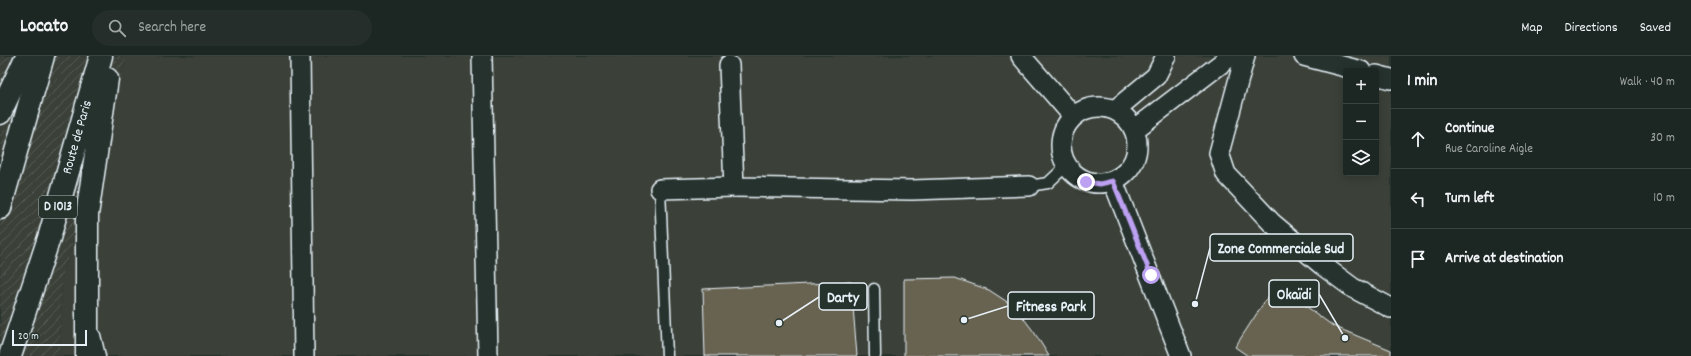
<!DOCTYPE html>
<html lang="en">
<head>
<meta charset="utf-8">
<style>
  :root { --surface:#1c2622; --page:#252e2a; --text:#f1f3f6; --muted:#a0a5a5; --line:#3a4340 }
  body { margin:0; font-family:Dekko,sans-serif; background:var(--page); color:var(--text) }
  .controls { position:absolute; right:12px; top:12px; display:grid; overflow:hidden; border-radius:4px; box-shadow:0 2px 10px #0003 }
  .controls button { width:36px; height:36px; display:grid; place-items:center; padding:0; border:0; border-bottom:1px solid var(--line); background:var(--surface); color:var(--text); font:20px sans-serif }
  .scale { position:absolute; left:12px; bottom:10px; width:75px; box-sizing:border-box; padding-left:4px; border:2px solid #e8f1f8; border-top:0; font-size:11px; line-height:14px; white-space:nowrap; color:#e8f1f8; -webkit-text-stroke:3px #26332d; paint-order:stroke }
  .stop { position:absolute; width:12px; height:12px; margin:-9px; border:3px solid #bca0f2; border-radius:50%; background:#fff }
  .stop.end { background:#bca0f2; border-color:#fff; box-shadow:0 1px 4px #0008 }
  .list { margin:0; padding:0; list-style:none }
  h2 { display:flex; justify-content:space-between; align-items:center; height:52px; margin:0; padding:0 16px; font-size:17px }
  h2 small { font-size:13px; font-weight:400; color:var(--muted) }
  .list li { display:grid; grid-template-columns:26px 1fr auto; gap:12px; align-items:center; box-sizing:border-box; height:60px; padding:0 16px; border-top:1px solid var(--line) }
  .list b { display:block; font-size:15px; white-space:nowrap }
  .list p { margin:0; font-size:13px; white-space:nowrap; color:var(--muted) }
  .list em { font-size:13px; font-style:normal; color:var(--muted) }
  .icon { flex:none; width:22px; height:22px; fill:none; stroke:currentColor; stroke-width:2; stroke-linecap:round; stroke-linejoin:round }
  .map { position:relative; flex:none; width:1391px; height:300px; overflow:hidden }
  header { display:flex; align-items:center; gap:24px; box-sizing:border-box; height:56px; padding:0 20px; background:var(--surface); border-bottom:1px solid var(--line) }
  header strong { font-size:19px }
  nav { display:flex; gap:22px; margin-inline-start:auto; font-size:14px }
  .search { width:280px; height:36px; background:var(--page); display:flex; align-items:center; gap:10px; box-sizing:border-box; padding:0 14px; border-radius:22px; color:var(--muted); font-size:15px }
  main { display:flex }
  aside { flex:1; background:var(--surface) }
  .map>svg:first-child { display:block }
  .built { fill:#3a4138; fill-rule:evenodd }
  .industrial { fill:url(#industrial-furrows) }
  .building { fill:#686351; stroke:#e8f1f8 }
  .lines { fill:none; stroke-linecap:round; stroke-linejoin:round }
  .lane-casing { stroke:#e8f1f8; stroke-width:13 }
  .street-casing { stroke:#e8f1f8; stroke-width:22 }
  .primary-casing { stroke:#e8f1f8; stroke-width:25 }
  .lane { stroke:#26332d; stroke-width:10 }
  .street { stroke:#26332d; stroke-width:19 }
  .primary { stroke:#26332d; stroke-width:22 }
  .route { stroke:#bca0f2; stroke-width:5 }
  .labels { text-anchor:middle; dominant-baseline:central; stroke-width:3; stroke-linejoin:round; paint-order:stroke }
  .shield { fill:#26332d; stroke:#aeb8bb; stroke-width:1 }
  .shield-label { font-size:13px; font-weight:bold; fill:#e8f1f8 }
  .street-label { font-size:14px; fill:#e8f1f8; stroke:#26332d }
  .leader { fill:none; stroke:#e8f1f8; stroke-width:1.5 }
  .callout-dot { fill:#e8f1f8; stroke:#26332d; stroke-width:1.5 }
  .callout { fill:#26332d; stroke:#e8f1f8; stroke-width:1.5 }
  .callout-label { font-size:15px; text-anchor:middle; font-weight:bold; fill:#e8f1f8 }
</style>
</head>
<body>
<header>
<strong>Locato</strong>
<div class="search"><svg class="icon" aria-label="search" viewBox="0 0 24 24"><circle cx="10" cy="10" r="6"/><path d="M15 15l6 6"/></svg>Search here</div>
<nav><a>Map</a><a>Directions</a><a>Saved</a></nav>
</header>
<main>
<div class="map">
<svg width="1391" height="300" viewBox="0 0 1391 300">
  <defs>
    <pattern id="industrial-furrows" width="10" height="10" patternUnits="userSpaceOnUse"><rect width="10" height="10" fill="#3a4138"/><path d="M-1 1l2-2M0 10L10 0M9 11l2-2" fill="none" stroke="#565d56"/></pattern>
  </defs>
  <rect width="100%" height="100%" fill="#26332d"/>
  <filter id="ink" filterUnits="userSpaceOnUse"><feTurbulence type="fractalNoise" baseFrequency=".025" numOctaves="2"/><feDisplacementMap in="SourceGraphic" scale="8" xChannelSelector="R" yChannelSelector="G"/><feConvolveMatrix kernelMatrix="1 2 1 2 8 2 1 2 1" color-interpolation-filters="sRGB"/></filter>
  <g filter="url(#ink)">
    <path class="built" d="M 127,0 L 1391,0 L 1391,300 L 60,300 L 62,223 ZM 1346,15 L 1376,15 L 1376,117 L 1346,117 Z"/>
    <polygon class="industrial" points="0,0 127,0 62,223 60,300 0,300"/>
    <g class="building">
      <polygon points="955,222 989,234 1015,251 1034,276 1049,300 904,300 904,223"/>
      <polygon points="851,226 857,300 705,300 703,233"/>
      <polygon points="1276,228 1333,270 1391,294 1391,300 1248,300 1235,291"/>
    </g>
    <g class="lines">
      <g class="lane-casing">
        <g id="lane">
          <polyline points="1029,130 1048,127 1066,110"/>
          <polyline points="660,133 667,300"/>
          <polyline points="874,233 875,300"/>
          <polyline points="95,279 100,300"/>
        </g>
      </g>
      <g class="street-casing">
        <g id="street">
          <polyline points="300,0 304,300"/>
          <polyline points="482,0 488,300"/>
          <polyline points="1021,0 1073,60"/>
          <polyline points="1245,0 1219,97 1226,118 1272,167 1322,209 1353,232 1391,252"/>
          <polyline points="1304,0 1361,15"/>
          <polyline points="729,9 734,131 912,134 1029,130"/>
          <polyline points="1376,19 1391,23"/>
          <circle cx="1099" cy="89" r="38"/>
          <polyline points="1115,54 1156,20 1166,0"/>
          <polyline points="1134,74 1231,0"/>
          <polyline points="1113,125 1181,300"/>
          <polyline points="660,133 734,131"/>
        </g>
      </g>
      <g class="primary-casing">
        <g id="primary">
          <polyline points="0,57 27,0"/>
          <polyline points="0,152 43,0"/>
          <path id="s1" d="M 10,300 L 49,182 L 101,0"/>
          <polyline points="87,300 87,159 107,23"/>
        </g>
      </g>
      <use href="#lane" class="lane"/>
      <use href="#street" class="street"/>
      <use href="#primary" class="primary"/>
    </g>
  </g>
  <g class="lines" filter="url(#ink)">
    <polyline class="route" points="1086,126 1100,128 1113,125 1151,219"/>
  </g>
  <g class="labels">
    <rect class="shield" x="39" y="140" width="38" height="22" rx="3"/>
    <g class="shield-label">
      <text x="58" y="151">D 1013</text>
    </g>
    <g class="street-label">
      <text stroke="none"><textPath href="#s1" startOffset="229">Route de Paris</textPath></text>
    </g>
  </g>
  <path class="leader" d="M1195 248L1210 192M1345 282L1319 238M779 267L819 241M964 264L1008 250"/>
  <g class="callout-dot">
    <circle cx="1195" cy="248" r="4"/>
    <circle cx="1345" cy="282" r="4"/>
    <circle cx="779" cy="267" r="4"/>
    <circle cx="964" cy="264" r="4"/>
  </g>
  <g class="callout">
    <rect x="1210" y="178" width="143" height="27" rx="4"/>
    <rect x="1269" y="224" width="50" height="27" rx="4"/>
    <rect x="819" y="227" width="48" height="27" rx="4"/>
    <rect x="1008" y="236" width="86" height="27" rx="4"/>
  </g>
  <g class="callout-label">
    <text x="1281" y="197">Zone Commerciale Sud</text>
    <text x="1294" y="243">Okaïdi</text>
    <text x="843" y="246">Darty</text>
    <text x="1051" y="255">Fitness Park</text>
  </g>
</svg>
<div class="controls">
<button>+</button>
<button>−</button>
<button><svg class="icon" aria-label="layers" viewBox="0 0 24 24"><path d="M12 4l9 5-9 5-9-5zM3 14l9 5 9-5"/></svg></button>
</div>
<div class="scale">20 m</div>
<div class="stop" style="left:1151px;top:219px"></div>
<div class="stop end" style="left:1086px;top:126px"></div>
</div>
<aside>
<h2>1 min<small>Walk · 40 m</small></h2>
<ul class="list">
<li><svg class="icon" aria-label="ahead" viewBox="0 0 24 24"><path d="M12 20V5M6 11l6-6 6 6"/></svg><div><b>Continue</b><p>Rue Caroline Aigle</p></div><em>30 m</em></li>
<li><svg class="icon" aria-label="left" viewBox="0 0 24 24"><path d="M17 20v-9H6M10 6l-5 5 5 5"/></svg><div><b>Turn left</b></div><em>10 m</em></li>
<li><svg class="icon" aria-label="arrive" viewBox="0 0 24 24"><path d="M6 21V4h12l-3 4 3 4H6"/></svg><div><b>Arrive at destination</b></div></li>
</ul>
</aside>
</main>
</body>
</html>
